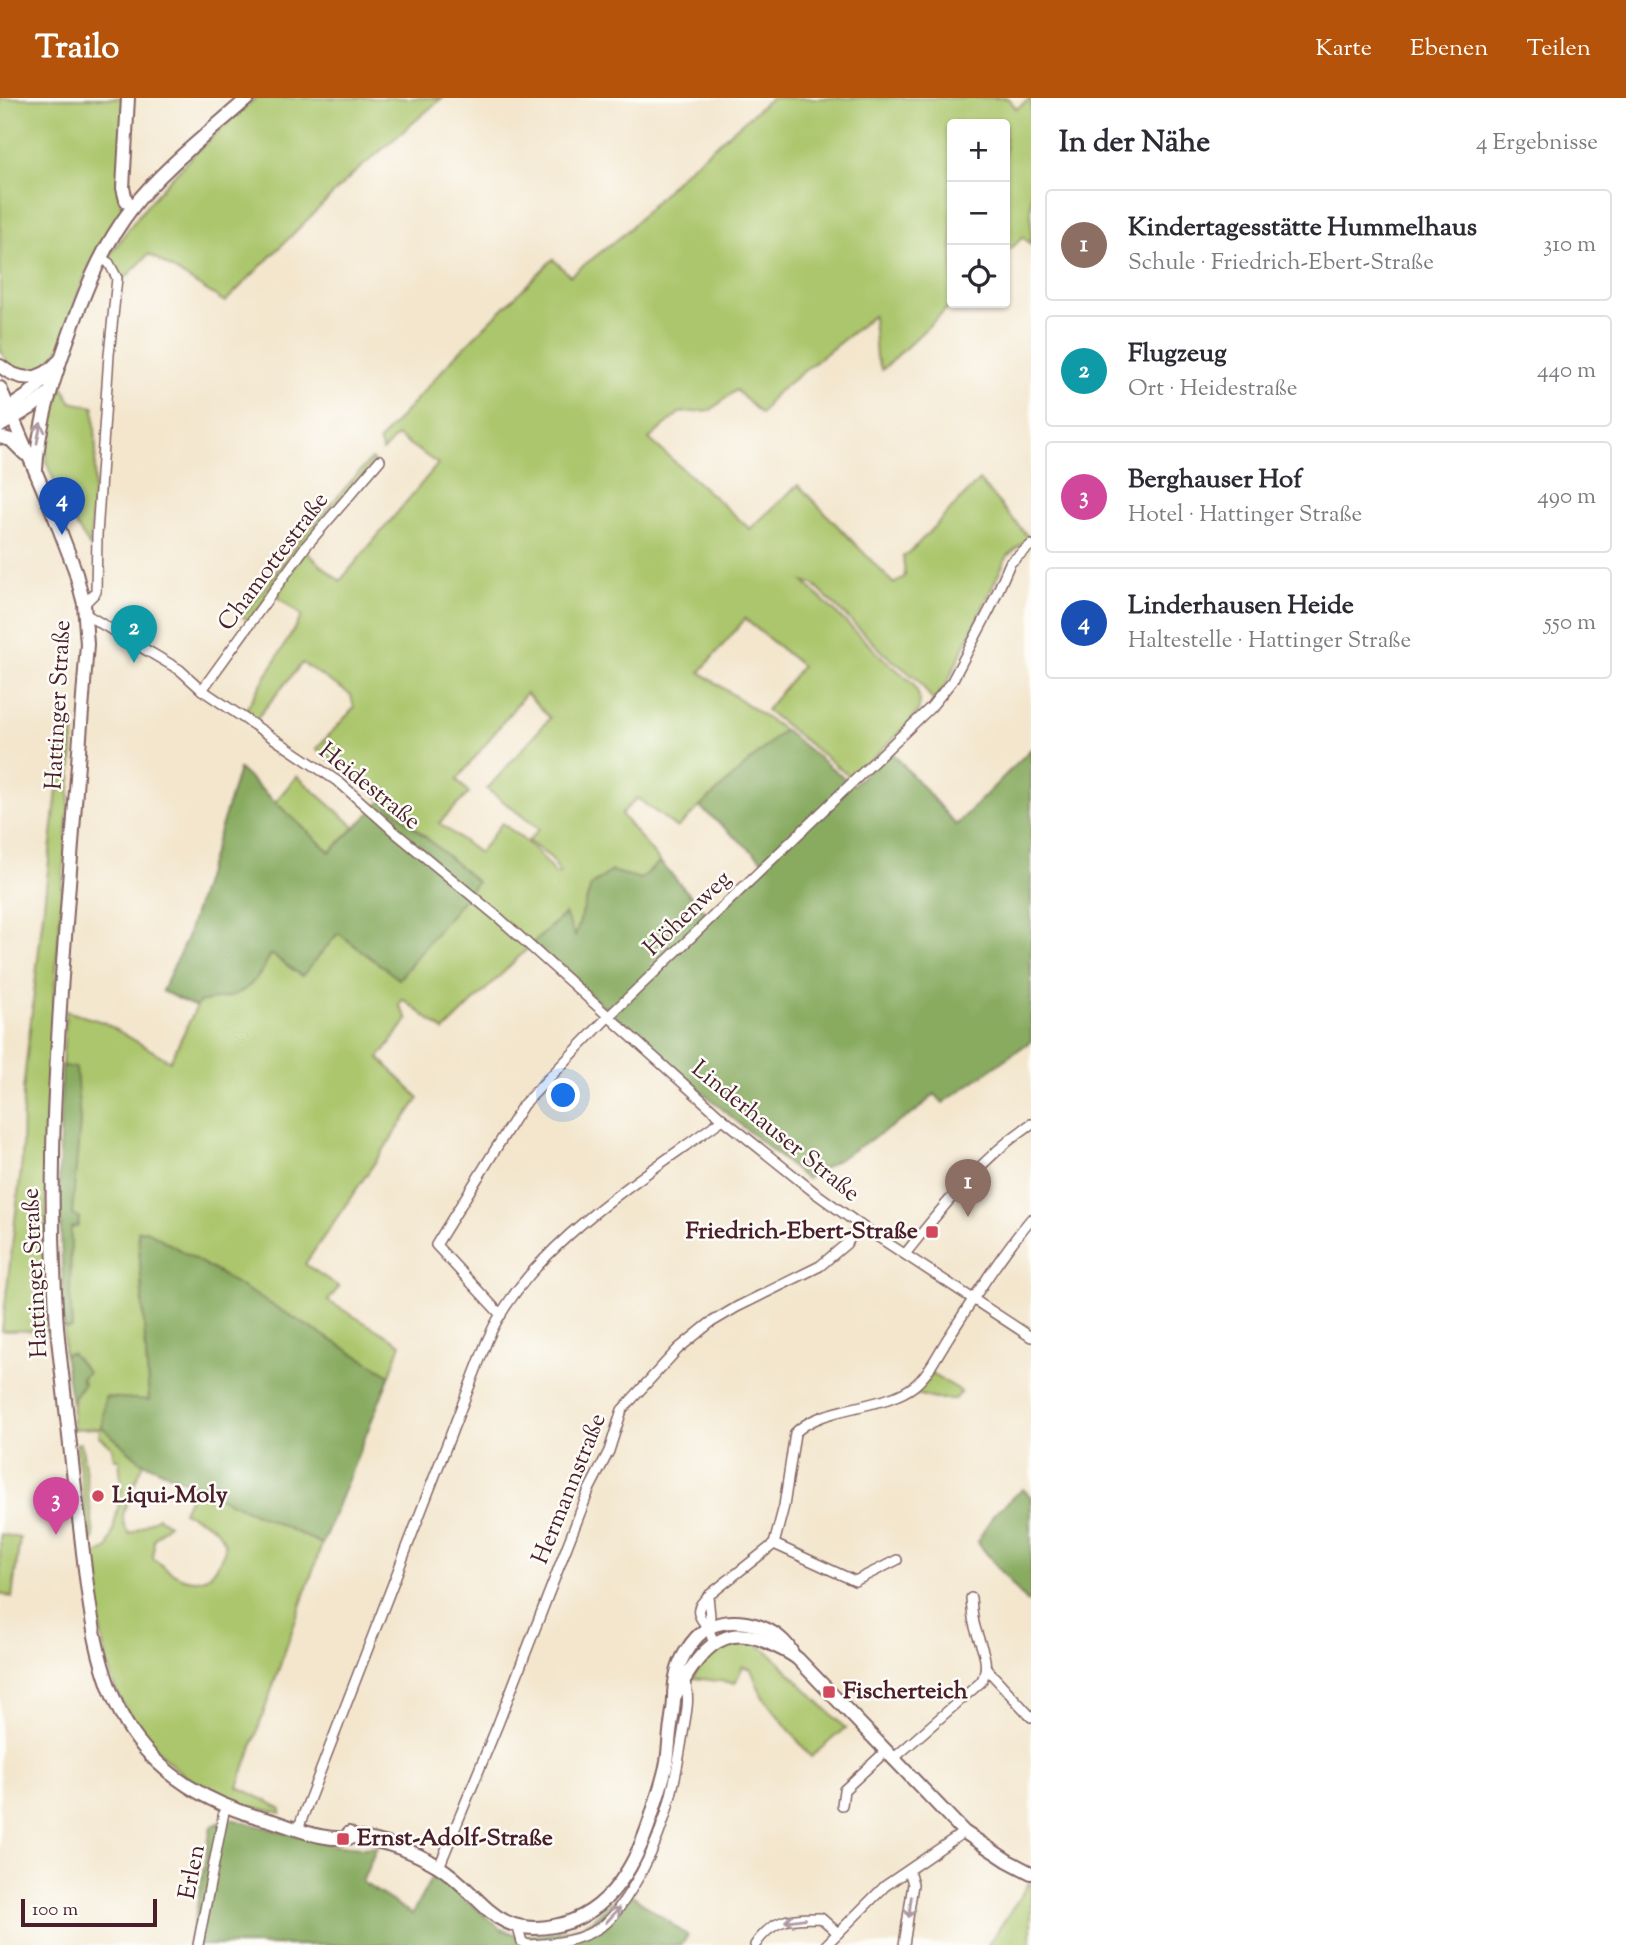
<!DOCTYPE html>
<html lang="de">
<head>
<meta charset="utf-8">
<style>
  :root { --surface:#fff; --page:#f2f2f3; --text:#2b2b33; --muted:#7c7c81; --line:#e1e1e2; --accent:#b45309 }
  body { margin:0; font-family:"Sorts Mill Goudy",serif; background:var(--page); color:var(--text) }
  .controls { position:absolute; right:21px; top:21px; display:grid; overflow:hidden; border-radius:7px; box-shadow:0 2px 5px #0004 }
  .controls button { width:63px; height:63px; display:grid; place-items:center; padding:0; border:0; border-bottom:2px solid var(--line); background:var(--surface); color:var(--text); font:35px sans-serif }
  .scale { position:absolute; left:21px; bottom:18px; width:136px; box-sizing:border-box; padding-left:7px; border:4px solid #4a1f2b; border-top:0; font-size:19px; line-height:24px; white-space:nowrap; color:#4a1f2b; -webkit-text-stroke:5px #fdfcf7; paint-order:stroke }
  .you { position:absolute; left:564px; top:998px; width:24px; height:24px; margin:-18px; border:5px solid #fff; border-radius:50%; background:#1a73e8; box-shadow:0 0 0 10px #1a73e833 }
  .badge { display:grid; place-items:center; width:46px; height:46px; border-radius:50%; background:var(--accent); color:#fff; font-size:23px; font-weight:700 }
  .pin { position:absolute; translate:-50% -58px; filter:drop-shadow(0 2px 4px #0008) }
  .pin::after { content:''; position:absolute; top:37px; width:24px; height:21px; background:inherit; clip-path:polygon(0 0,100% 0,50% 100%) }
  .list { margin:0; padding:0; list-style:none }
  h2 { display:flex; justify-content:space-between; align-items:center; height:91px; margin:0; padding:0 28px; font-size:30px }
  h2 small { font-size:23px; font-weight:400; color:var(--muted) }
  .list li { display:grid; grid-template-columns:46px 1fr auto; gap:21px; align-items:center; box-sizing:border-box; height:112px; margin:0 14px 14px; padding:0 14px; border:2px solid var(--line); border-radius:7px }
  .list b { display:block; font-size:26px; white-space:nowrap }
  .list p { margin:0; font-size:23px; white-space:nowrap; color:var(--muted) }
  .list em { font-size:23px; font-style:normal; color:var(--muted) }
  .icon { flex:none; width:38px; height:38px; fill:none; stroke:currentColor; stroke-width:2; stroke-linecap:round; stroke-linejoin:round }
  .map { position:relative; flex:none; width:1031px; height:1847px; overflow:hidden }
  header { display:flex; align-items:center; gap:42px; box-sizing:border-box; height:98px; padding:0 35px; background:var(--accent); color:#fff }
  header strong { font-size:33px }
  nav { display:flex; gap:38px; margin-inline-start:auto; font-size:24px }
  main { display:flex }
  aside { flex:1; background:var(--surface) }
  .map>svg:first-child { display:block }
  .green { fill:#abc66c; stroke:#7a724c; stroke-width:2; fill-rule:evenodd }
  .forest { fill:#88ab60; stroke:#696546; stroke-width:2 }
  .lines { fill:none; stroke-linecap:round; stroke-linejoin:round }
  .minor-casing { stroke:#856564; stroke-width:12 }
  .secondary-casing { stroke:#856564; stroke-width:16 }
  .minor { stroke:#fff; stroke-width:9 }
  .secondary { stroke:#fff; stroke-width:12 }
  .oneway { stroke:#ae9aa0 }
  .poi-dot { fill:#d1495b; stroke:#fdfcf7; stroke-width:2.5 }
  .labels { text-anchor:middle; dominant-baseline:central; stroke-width:5; stroke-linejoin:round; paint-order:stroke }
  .street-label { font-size:24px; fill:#4a1f2b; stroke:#fdfcf7 }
  .poi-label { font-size:24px; font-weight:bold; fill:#4a1f2b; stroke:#fdfcf7; text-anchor:start }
</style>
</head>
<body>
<header>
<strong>Trailo</strong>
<nav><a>Karte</a><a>Ebenen</a><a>Teilen</a></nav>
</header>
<main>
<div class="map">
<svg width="1031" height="1847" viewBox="0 0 1031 1847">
  <rect width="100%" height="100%" fill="#fdfcf7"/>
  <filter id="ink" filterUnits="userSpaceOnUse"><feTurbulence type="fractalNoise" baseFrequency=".0143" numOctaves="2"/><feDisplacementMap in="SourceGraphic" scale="14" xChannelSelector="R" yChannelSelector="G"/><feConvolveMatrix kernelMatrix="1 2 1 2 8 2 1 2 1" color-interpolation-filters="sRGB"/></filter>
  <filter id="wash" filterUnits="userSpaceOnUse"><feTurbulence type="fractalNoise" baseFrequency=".00686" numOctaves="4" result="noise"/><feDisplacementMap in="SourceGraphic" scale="28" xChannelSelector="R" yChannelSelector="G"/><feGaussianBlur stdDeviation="1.57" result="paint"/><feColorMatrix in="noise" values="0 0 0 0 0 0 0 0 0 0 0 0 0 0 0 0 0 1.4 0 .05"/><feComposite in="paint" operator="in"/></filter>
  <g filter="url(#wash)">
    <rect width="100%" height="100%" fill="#f3e6cd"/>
    <g class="green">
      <polygon points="0,0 124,0 119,97 123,113 93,159 78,196 63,242 53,264 36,276 13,273 7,266 0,250"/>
      <path d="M 256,0 L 442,0 L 351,78 L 225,204 L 149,156 L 124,181 L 119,179 L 109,159 C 148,98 201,47 256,0 Z"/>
      <path d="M 771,0 L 1009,0 L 1016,11 L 1031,0 L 1031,147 L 1023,139 L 1005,156 L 1005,26 L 952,26 L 953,205 L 882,272 L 876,259 L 873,218 L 774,297 L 761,316 L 736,292 L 711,312 L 679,315 L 649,341 L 750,431 L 798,387 L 894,486 L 905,478 L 903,458 L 909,455 L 979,382 L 1029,440 L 1007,458 L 948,583 L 934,604 L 918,582 L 886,557 L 813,486 L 804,484 L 884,561 L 913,585 L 918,595 L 920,606 L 918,613 L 907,628 L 852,680 L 766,612 L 802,568 L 745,521 L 700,574 L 784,632 L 677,730 L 637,700 L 621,716 L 660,764 L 641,781 L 611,773 L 591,788 L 575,840 L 564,816 L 532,846 L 444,933 L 403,901 L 399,907 L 408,921 L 379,960 L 419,1000 L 305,1166 L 339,1189 L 328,1203 L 401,1246 L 390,1277 L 146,1132 L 138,1134 L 149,1303 L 106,1299 L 102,1329 L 144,1365 C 138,1380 124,1404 123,1420 C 123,1427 126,1432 130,1436 L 158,1419 L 168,1426 L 154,1441 L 153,1460 C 174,1479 205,1497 220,1462 C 224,1455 227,1449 223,1441 C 216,1427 197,1420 183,1414 L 195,1388 L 322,1446 L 238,1689 L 281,1710 L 281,1715 C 261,1710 237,1707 218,1699 C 176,1679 126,1626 112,1582 C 99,1543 97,1500 92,1459 L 108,1450 L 112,1437 L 120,1401 L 116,1400 L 115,1396 L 122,1394 L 119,1361 L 114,1361 L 112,1349 L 99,1338 L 100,1330 L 73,1331 C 72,1309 70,1302 84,1285 L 64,1256 L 64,1231 L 72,1230 L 70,1197 L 71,1130 L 78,1128 L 79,1119 L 72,1117 L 62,968 L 66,913 L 103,924 L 170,963 L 199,904 L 229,899 L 259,878 L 271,856 L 302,878 L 338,835 L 477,784 L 383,702 L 316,651 L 354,610 L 351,597 L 302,565 L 253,625 L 242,618 L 302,518 L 273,495 L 306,454 L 340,483 L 438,366 L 397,338 L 383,353 L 379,343 L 456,257 L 553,161 L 570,178 L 624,136 L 683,75 ZM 526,595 L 550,620 L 487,691 L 539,731 L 528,743 L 551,760 L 560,775 L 554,776 C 542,754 521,740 502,725 L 479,755 L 439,725 L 469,695 L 457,682 Z"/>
      <polygon points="62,287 71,304 94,309 96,352 90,449 65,410 46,363 47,342"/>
      <polygon points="371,361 374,364 249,523 238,515 241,510 247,514 301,440"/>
      <polygon points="65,622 75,623 49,967 45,1054 49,1232 2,1233 22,1063 23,992"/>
      <polygon points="297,678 355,729 330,754 275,704"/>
      <polygon points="932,1276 958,1291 961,1295 955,1301 935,1301 913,1295 924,1286"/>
      <polygon points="80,1345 83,1355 94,1438 92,1443 90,1443 76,1346"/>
      <polygon points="0,1436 20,1440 12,1500 0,1495"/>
      <path d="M 741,1543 L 756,1546 L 768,1553 L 845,1630 L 811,1659 L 762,1598 L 751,1571 L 743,1568 L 735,1585 L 693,1580 C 706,1557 714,1547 741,1543 Z"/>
      <polygon points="1031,1782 1031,1847 988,1847"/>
    </g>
    <g class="forest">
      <polygon points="784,632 853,687 890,652 956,727 1031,651 1031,943 943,1005 935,996 914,1015 806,1081 728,1016 532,846 565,816 575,838 591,788 611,773 641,781 660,764 709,818 766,765 700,709"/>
      <path d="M 239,671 L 330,754 L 383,702 L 477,784 L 399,881 L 338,835 L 302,878 L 271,856 C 249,896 244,896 200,904 L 196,909 L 162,893 L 186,842 Z"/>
      <polygon points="62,968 76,970 80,1024 72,1117 79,1119 78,1128 71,1130 70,1197 72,1230 64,1231 59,1077"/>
      <polygon points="146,1132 390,1277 322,1446 140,1363 102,1329 105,1299 149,1302 138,1133"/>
      <polygon points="71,1255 88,1274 81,1280 84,1285 75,1296 72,1306 64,1256"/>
      <polygon points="1023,1391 1031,1399 1031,1504 1026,1503 977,1444 994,1416"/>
      <polygon points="227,1720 299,1738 319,1741 331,1747 361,1750 377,1749 362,1784 412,1816 433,1777 453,1791 501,1831 517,1837 540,1837 577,1830 593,1821 624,1791 688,1838 681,1847 190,1847 211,1729"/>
    </g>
  </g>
  <g filter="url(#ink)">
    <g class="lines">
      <g class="minor-casing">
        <g id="minor">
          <polyline points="84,506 96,494 97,437 109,257 117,180 109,165 101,160"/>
          <polyline points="85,516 180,572 202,592 340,685 397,736 499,820 723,1021 814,1094 860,1127 1031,1239"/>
          <polyline points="202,592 306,448 380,362"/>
          <path d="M 905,1156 C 943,1109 980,1061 1031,1026"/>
          <polyline points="501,1217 436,1147 523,1007 608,919 931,609 952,583 990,511 1010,465 1031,447"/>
          <polyline points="774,1446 855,1483 897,1462"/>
          <polyline points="708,1498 710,1518 708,1530"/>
          <path d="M 714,1546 C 712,1540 710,1533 707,1529 C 696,1514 695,1512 708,1498 L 774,1446 L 784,1408 L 795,1335 C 822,1307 883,1312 914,1288 C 928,1277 938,1256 948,1240 C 974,1200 1000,1158 1031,1121"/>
          <polyline points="987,1571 1031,1619"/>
          <path d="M 893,1661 L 981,1584 C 992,1565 980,1548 975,1529 C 972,1519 972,1510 971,1500"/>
          <polyline points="842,1707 844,1692 886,1653"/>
          <path d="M 299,1730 L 301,1723 L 487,1243 C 526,1150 644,1079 723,1021"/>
          <polyline points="439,1769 498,1626 589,1392 609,1353 622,1312 678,1251 710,1225 737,1209 820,1168 846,1146 860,1127"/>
          <polyline points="518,1830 522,1844 528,1847"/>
          <polyline points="198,1847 225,1709"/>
          <path d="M 528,1847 C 556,1846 582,1843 605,1826 C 616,1817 623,1804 631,1792 C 663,1741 674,1694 683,1635 C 686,1615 691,1600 684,1582"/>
          <path d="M 755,1847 C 773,1820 791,1820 821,1820 L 838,1835"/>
          <polyline points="826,1847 885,1788 964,1734"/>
          <polyline points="904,1847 913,1786 909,1772"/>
        </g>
      </g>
      <g class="secondary-casing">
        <g id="secondary">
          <polyline points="128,0 123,90 126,102 132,109"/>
          <path d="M 0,268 C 20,284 41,284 58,264"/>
          <path d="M 0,290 L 54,417 L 75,472 L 84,506 L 87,546 C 78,661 69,776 61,892 C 58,948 53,1005 53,1062 C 52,1112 53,1162 56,1212 C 57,1239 61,1266 64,1293 C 69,1336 73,1379 79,1421 C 88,1490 91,1564 126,1625 C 157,1677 212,1708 269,1722 C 296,1730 325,1745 354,1739"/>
          <polyline points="0,316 27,298 52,275"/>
          <polyline points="0,328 32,309 50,294"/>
          <polyline points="0,339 11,342 25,356"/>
          <path d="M 36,372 C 38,329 51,290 65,249 C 82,200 100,151 132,110 C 163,70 210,34 248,0"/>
          <path d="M 674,1600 C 695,1561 719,1520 769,1545 C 779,1550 790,1554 798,1561 L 964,1734 L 1008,1763 L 1031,1775"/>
          <path d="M 349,1735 L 354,1739 C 384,1743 412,1752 438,1768 C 483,1796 492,1840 554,1828 C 612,1817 639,1761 654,1710 C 659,1694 664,1679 667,1664 C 669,1651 669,1639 671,1627 C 672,1618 674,1609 674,1600 C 674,1584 676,1570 685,1555 C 691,1545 700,1534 710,1529 C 737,1516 781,1529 793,1557"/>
        </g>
      </g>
      <use href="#minor" class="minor"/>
      <use href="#secondary" class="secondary"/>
    </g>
    <defs><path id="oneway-shaft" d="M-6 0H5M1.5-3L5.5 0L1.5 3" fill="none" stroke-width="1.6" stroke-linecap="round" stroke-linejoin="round" transform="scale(1.75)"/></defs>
    <g class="oneway">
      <use href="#oneway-shaft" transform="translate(39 335) rotate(-79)"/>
      <use href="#oneway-shaft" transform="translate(910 1809) rotate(97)"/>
      <use href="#oneway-shaft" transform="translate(613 1817) rotate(-47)"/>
      <use href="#oneway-shaft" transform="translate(795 1822) rotate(172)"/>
    </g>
  </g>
  <g class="poi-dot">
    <rect x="925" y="1127" width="14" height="14" rx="3.5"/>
    <circle cx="98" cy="1398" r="7"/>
    <rect x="822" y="1587" width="14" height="14" rx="3.5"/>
    <rect x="336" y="1734" width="14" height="14" rx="3.5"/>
  </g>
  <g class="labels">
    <g class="street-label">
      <text transform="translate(274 464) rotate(-53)">Chamottestraße</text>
      <text transform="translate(59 607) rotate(-87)">Hattinger Straße</text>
      <text transform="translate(369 689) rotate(39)">Heidestraße</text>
      <text transform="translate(688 816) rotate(-44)">Höhenweg</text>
      <text transform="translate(775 1034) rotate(39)">Linderhauser Straße</text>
      <text transform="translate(36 1175) rotate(-93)">Hattinger Straße</text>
      <text transform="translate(570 1391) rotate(-68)">Hermannstraße</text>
      <text transform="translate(193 1774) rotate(-79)">Erlen</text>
    </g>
    <g class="poi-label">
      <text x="918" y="1134" text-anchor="end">Friedrich-Ebert-Straße</text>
      <text x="112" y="1398">Liqui-Moly</text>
      <text x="843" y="1594">Fischerteich</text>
      <text x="357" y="1741">Ernst-Adolf-Straße</text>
    </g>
  </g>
</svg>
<div class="controls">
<button>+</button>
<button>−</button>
<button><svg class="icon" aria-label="locate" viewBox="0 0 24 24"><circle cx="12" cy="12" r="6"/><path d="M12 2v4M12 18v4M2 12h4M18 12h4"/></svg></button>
</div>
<div class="scale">100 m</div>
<div class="you"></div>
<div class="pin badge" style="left:968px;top:1119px;background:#8d6e63">1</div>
<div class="pin badge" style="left:134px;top:565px;background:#0f9aa8">2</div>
<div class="pin badge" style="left:56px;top:1437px;background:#d1479c">3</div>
<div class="pin badge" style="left:62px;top:437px;background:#1a4fb4">4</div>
</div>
<aside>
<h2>In der Nähe<small>4 Ergebnisse</small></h2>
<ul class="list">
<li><span class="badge" style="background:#8d6e63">1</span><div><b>Kindertagesstätte Hummelhaus</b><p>Schule · Friedrich-Ebert-Straße</p></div><em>310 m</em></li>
<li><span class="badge" style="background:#0f9aa8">2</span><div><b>Flugzeug</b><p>Ort · Heidestraße</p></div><em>440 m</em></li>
<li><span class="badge" style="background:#d1479c">3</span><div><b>Berghauser Hof</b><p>Hotel · Hattinger Straße</p></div><em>490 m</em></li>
<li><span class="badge" style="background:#1a4fb4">4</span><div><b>Linderhausen Heide</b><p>Haltestelle · Hattinger Straße</p></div><em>550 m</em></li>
</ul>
</aside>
</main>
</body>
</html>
